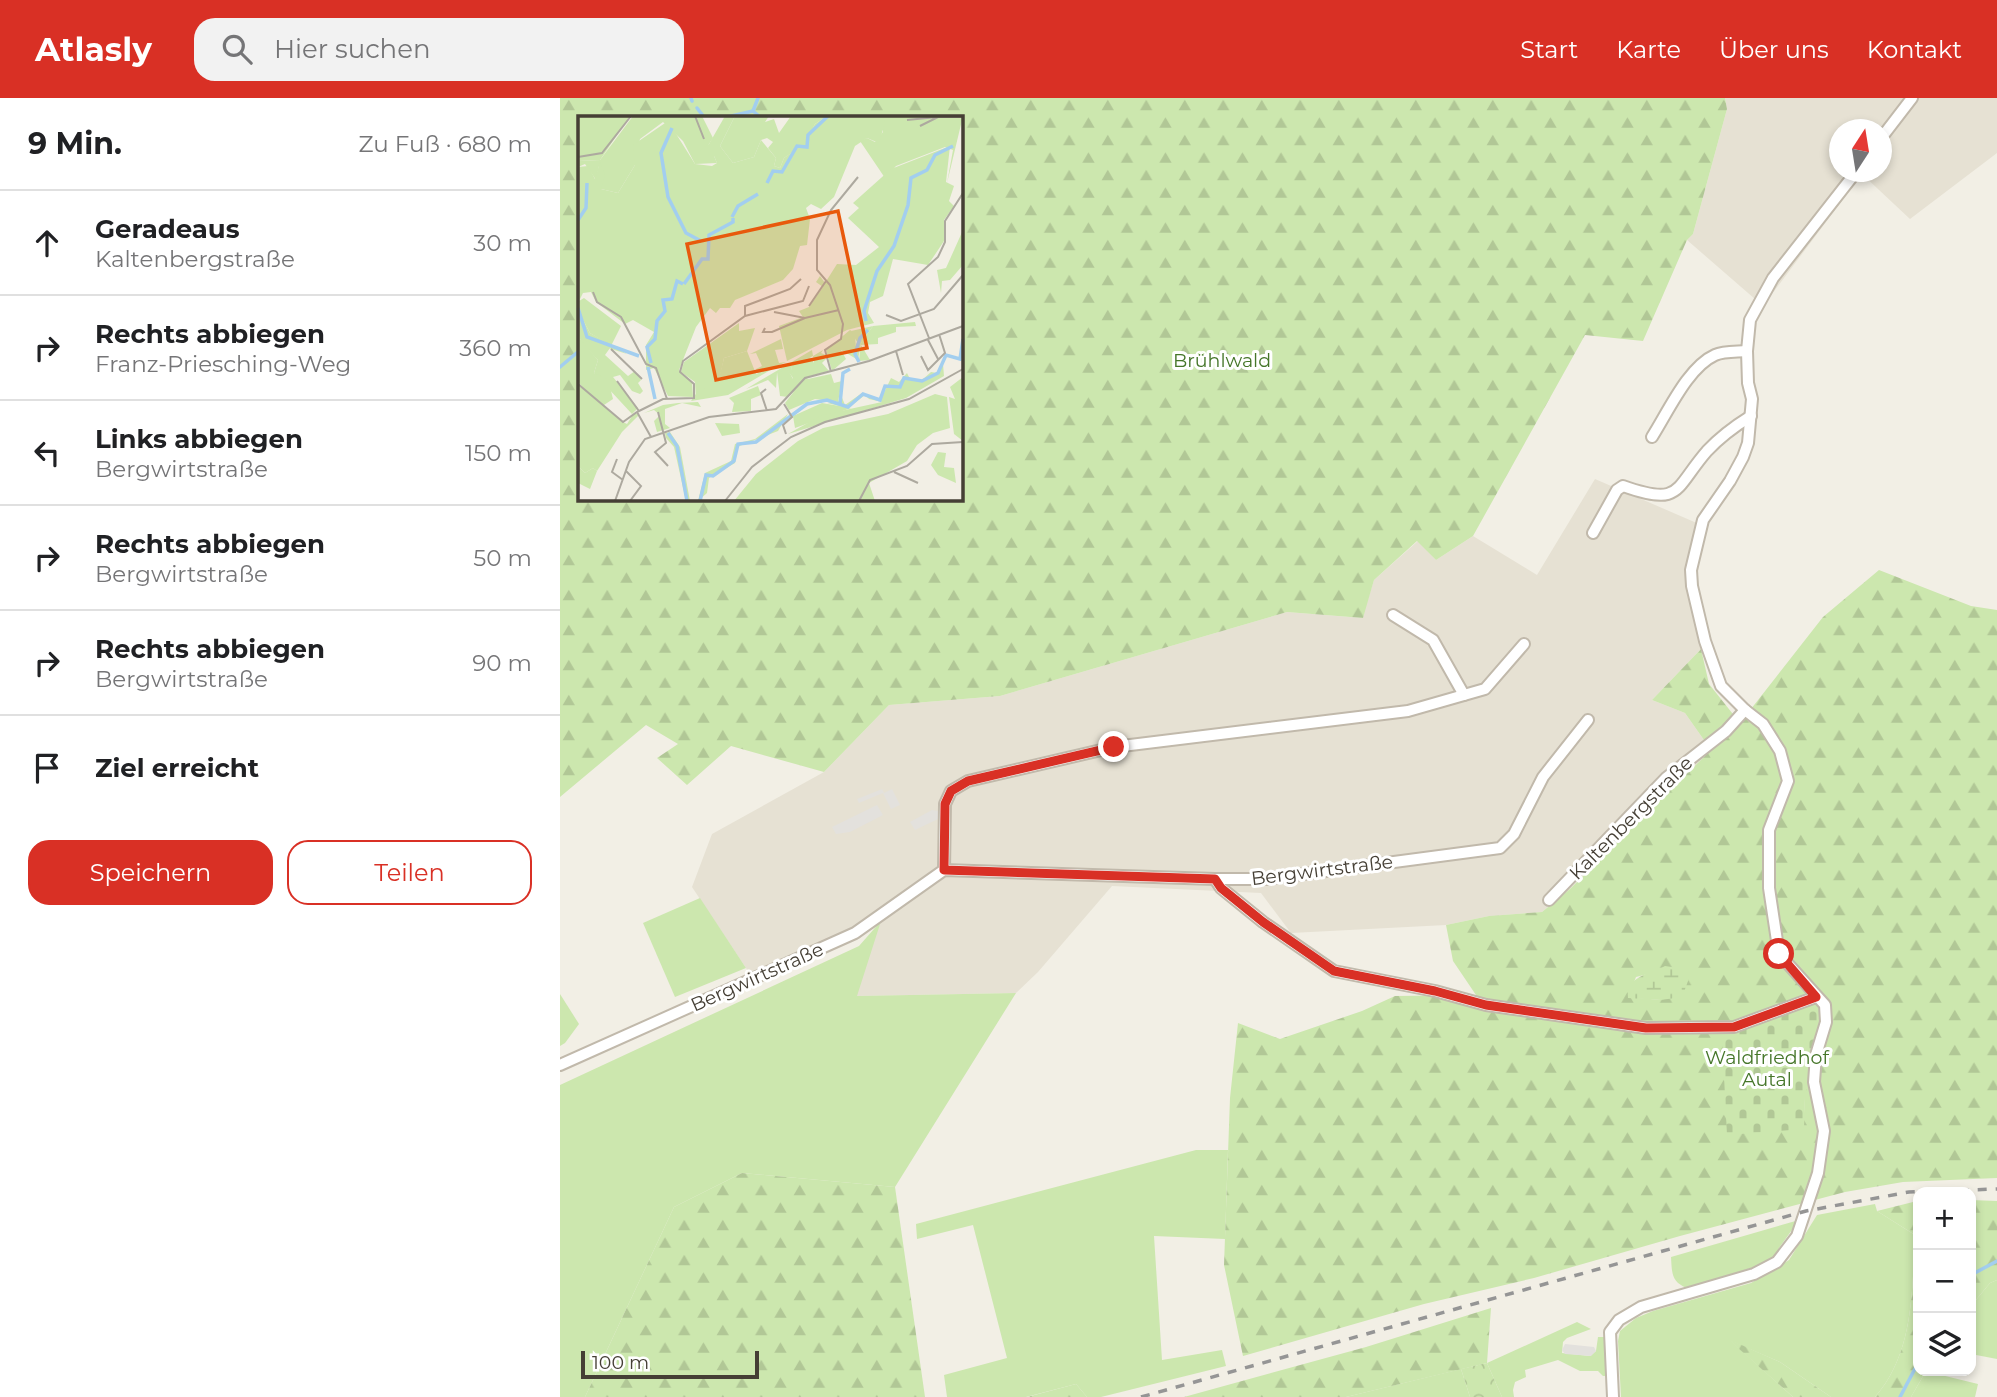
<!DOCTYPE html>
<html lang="de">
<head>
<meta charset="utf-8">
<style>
  :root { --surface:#fff; --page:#f2f2f2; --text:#202124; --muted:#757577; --line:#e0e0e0; --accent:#d93025 }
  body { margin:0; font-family:Montserrat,sans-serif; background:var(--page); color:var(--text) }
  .controls { position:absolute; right:21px; bottom:21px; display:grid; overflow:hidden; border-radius:14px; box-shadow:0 4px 10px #0003 }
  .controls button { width:63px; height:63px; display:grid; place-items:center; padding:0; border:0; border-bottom:2px solid var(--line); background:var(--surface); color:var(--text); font:35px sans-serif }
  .compass { position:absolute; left:1269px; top:21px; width:63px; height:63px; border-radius:50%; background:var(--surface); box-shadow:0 4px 10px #0003; rotate:12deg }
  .scale { position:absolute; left:21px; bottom:18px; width:178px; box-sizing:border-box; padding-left:7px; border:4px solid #453f35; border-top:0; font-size:19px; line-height:24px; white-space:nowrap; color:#453f35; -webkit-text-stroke:5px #fff; paint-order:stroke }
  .stop { position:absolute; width:21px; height:21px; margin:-16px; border:5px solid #d93025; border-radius:50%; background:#fff }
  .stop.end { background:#d93025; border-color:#fff; box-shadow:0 2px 7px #0008 }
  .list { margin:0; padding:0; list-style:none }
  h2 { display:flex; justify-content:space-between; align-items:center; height:91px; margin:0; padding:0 28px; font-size:30px }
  h2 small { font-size:23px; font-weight:400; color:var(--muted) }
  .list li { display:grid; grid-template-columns:46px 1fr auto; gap:21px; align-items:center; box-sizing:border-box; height:105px; padding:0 28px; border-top:2px solid var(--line) }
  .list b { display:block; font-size:26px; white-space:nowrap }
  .list p { margin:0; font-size:23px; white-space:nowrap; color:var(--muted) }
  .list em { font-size:23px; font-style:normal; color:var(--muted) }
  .actions { display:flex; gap:14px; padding:21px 28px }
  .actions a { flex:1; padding:16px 0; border:2px solid var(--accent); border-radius:21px; text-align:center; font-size:24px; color:var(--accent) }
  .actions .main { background:var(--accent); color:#fff }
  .icon { flex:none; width:38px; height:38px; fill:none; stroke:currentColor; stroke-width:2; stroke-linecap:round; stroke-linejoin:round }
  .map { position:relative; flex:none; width:1437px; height:1299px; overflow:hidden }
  header { display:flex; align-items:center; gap:42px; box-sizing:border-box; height:98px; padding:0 35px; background:var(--accent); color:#fff }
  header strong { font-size:33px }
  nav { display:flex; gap:38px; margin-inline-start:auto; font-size:24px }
  .search { width:490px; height:63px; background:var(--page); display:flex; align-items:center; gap:18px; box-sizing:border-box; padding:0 24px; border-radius:21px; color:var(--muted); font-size:26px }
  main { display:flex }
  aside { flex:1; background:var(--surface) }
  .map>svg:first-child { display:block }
  .residential { fill:#e6e1d3; fill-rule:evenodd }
  .grass { fill:#cce7ae }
  .forest { fill:url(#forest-firs); fill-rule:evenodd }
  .wetland { fill:url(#wetland-marsh) }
  .cemetery { fill:url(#cemetery-stones) }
  .park { fill:url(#park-crowns) }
  .parking { fill:#e3e1dd }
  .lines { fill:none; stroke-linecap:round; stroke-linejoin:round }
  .stream { stroke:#a2ceef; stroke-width:3.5 }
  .street-casing { stroke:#c1b9ab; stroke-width:14 }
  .street { stroke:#fff; stroke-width:10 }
  .rail { stroke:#959595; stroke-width:3.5; stroke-dasharray:9 9; stroke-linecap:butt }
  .route { stroke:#d93025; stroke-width:9 }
  .labels { text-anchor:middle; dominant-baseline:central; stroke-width:6; stroke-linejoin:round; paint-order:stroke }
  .park-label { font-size:19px; fill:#457629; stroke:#fff }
  .street-label { font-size:19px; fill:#453f35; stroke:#fff }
  .inset-river { fill:none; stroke:#a2ceef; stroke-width:3.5 }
  .inset-road { fill:none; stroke:#ada99f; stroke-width:2 }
  .view { fill:#e8590c; fill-opacity:0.15; stroke:#e8590c; stroke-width:3.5 }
  .inset-edge { fill:none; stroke:#453f35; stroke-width:3.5 }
</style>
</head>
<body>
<header>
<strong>Atlasly</strong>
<div class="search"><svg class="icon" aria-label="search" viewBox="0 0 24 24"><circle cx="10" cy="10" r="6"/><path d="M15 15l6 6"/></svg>Hier suchen</div>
<nav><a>Start</a><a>Karte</a><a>Über uns</a><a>Kontakt</a></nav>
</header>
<main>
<aside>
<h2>9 Min.<small>Zu Fuß · 680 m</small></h2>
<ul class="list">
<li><svg class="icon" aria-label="ahead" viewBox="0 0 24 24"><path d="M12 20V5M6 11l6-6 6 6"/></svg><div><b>Geradeaus</b><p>Kaltenbergstraße</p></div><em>30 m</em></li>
<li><svg class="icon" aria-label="right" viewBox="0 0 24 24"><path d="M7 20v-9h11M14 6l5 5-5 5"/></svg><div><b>Rechts abbiegen</b><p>Franz-Priesching-Weg</p></div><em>360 m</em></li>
<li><svg class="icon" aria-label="left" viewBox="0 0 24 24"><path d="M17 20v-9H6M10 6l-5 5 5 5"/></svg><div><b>Links abbiegen</b><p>Bergwirtstraße</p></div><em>150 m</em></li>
<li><svg class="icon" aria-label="right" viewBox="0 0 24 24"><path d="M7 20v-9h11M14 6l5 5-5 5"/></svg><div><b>Rechts abbiegen</b><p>Bergwirtstraße</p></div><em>50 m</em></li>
<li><svg class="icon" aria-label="right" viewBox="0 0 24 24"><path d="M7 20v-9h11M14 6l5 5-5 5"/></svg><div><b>Rechts abbiegen</b><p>Bergwirtstraße</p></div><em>90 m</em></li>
<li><svg class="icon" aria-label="arrive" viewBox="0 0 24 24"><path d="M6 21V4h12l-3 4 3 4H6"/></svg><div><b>Ziel erreicht</b></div></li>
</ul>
<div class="actions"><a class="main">Speichern</a><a>Teilen</a></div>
</aside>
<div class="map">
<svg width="1437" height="1299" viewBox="0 0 1437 1299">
  <defs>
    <pattern id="forest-firs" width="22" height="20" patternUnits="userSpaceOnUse" patternTransform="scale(1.75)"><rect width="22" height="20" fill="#cce7ae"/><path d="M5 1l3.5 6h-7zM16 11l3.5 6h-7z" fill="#b1c796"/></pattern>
    <pattern id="wetland-marsh" width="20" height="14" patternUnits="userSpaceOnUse" patternTransform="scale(1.75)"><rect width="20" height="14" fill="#cce7ae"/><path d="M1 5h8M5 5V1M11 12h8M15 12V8" fill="none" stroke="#b1c796"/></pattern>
    <pattern id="cemetery-stones" width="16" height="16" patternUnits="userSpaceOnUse" patternTransform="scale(1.75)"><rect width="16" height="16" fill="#cce7ae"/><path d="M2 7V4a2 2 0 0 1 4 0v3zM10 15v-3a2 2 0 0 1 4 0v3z" fill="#b1c796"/></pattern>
    <pattern id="park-crowns" width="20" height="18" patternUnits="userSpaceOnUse" patternTransform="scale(1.75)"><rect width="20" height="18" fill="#cce7ae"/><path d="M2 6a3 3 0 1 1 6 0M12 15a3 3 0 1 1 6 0" fill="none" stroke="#b1c796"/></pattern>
  </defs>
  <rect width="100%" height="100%" fill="#f2efe5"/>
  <g class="residential">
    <path d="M 1165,0 L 1437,0 L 1437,55 L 1350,121 L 1302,76 L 1203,208 L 1127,142 L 1133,136 L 1167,11 ZM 1280,32 L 1322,32 L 1322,74 L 1280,74 Z"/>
    <polygon points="1035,381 1139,426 1126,478 1141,551 1092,602 1125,615 1151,652 1010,791 982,814 929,818 886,827 731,835 701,795 552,788 478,874 456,895 296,898 320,823 196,885 132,789 152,736 264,674 329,607 440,598 727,514 802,520 814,482 858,443 876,462 913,438 977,477"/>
  </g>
  <g class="grass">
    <polygon points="140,800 186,870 115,899 83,825"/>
    <polygon points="321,823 297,898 456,895 335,1089 182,1075 114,1109 25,1299 0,1299 0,987 299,848"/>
    <polygon points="0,896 19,926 5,945 0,948"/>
    <polygon points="636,1052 668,1052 665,1141 594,1138 602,1262 662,1252 666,1268 541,1299 527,1299 516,1286 466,1299 387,1299 384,1277 447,1260 413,1127 357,1141 356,1126"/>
    <path d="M 1315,1106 L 1317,1113 L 1355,1137 C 1352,1192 1354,1255 1315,1299 L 1271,1299 L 1220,1264 L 1171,1243 L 1233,1299 L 1061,1299 L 1058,1243 L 1060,1233 L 1076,1220 L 1093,1213 L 1191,1185 L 1229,1162 L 1257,1117 Z"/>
    <path d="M 1239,1122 L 1219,1150 L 1216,1157 L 1201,1167 L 1127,1190 C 1111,1184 1112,1174 1111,1159 Z"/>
    <polygon points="1437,1182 1437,1261 1411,1256 1411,1208 1430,1185"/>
    <polygon points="1017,1224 1031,1231 1007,1240 1003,1244 1002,1255 1030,1258 1036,1253 1038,1239 1045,1239 1047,1278 1043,1278 1038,1273 1020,1273 998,1262 965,1272 966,1279 955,1284 953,1292 954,1299 942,1299 927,1265"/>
    <polygon points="901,1271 910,1299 786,1299"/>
    <polygon points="1366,1273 1378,1273 1377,1276 1418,1286 1415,1299 1351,1299"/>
  </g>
  <g class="forest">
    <path d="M 0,0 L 1165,0 L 1167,11 L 1133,136 L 1127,142 L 1083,243 L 1025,237 L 913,438 L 876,462 L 857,443 L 814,482 L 803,520 L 727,514 L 440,598 L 329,607 L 264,674 L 171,648 L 127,687 L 97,660 L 118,646 L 86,627 L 0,699 ZM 19,19 L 401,19 L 401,401 L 19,401 Z"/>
    <path d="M 1319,472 L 1411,508 L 1437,512 L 1437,1080 L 1343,1084 L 1285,1094 L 1120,1138 L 974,1180 L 864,1206 L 683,1258 L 664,1167 L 670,1000 L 678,925 L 720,941 L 802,913 L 835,898 L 916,897 L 893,863 L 886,827 L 929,818 L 982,814 L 1010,791 L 1151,652 L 1125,615 L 1092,602 L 1141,551 L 1149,586 L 1180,625 L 1263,519 ZM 1092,875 L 1101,902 L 1068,899 L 1076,879 ZM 1162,939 L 1245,1000 L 1243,1031 Z"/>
    <polygon points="182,1075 335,1089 365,1299 25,1299 114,1109"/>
    <polygon points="1411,1102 1437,1103 1437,1182 1430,1185 1411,1208"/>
    <path d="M 1353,1104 L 1358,1104 L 1358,1273 L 1366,1273 L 1351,1299 L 1315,1299 C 1354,1255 1352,1192 1355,1137 L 1317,1113 Z"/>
    <polygon points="931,1210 927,1265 786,1299 624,1299 806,1249"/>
    <polygon points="1168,1241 1220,1264 1271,1299 1233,1299"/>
    <polygon points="516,1286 527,1299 466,1299 467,1299"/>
  </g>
  <path class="wetland" d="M 1105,868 L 1125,871 L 1130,878 L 1122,899 L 1101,902 L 1068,900 C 1066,878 1090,876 1105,868 Z"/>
  <polygon class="cemetery" points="1252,904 1259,915 1259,928 1245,1000 1244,1031 1167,1037 1162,939"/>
  <polygon class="park" points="927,1265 942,1299 910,1299 901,1271"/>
  <g class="parking">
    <polygon points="322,691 324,695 332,691 340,707 331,711 323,695 299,705 297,701"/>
    <polygon points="317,707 323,717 290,734 276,736 272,729"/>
    <polygon points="372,712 378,713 378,721 355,732 350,724"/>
    <polygon points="1005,1246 1034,1249 1036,1253 1031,1258 1005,1256 1002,1252"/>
  </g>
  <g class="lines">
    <g class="stream">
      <polyline points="131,0 132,3"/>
      <polyline points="198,0 193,13 200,19"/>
      <polyline points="137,10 144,19"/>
      <polyline points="167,19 193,13"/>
      <polyline points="0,269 19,253"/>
      <polyline points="1411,1177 1437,1163"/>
      <polyline points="1340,1299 1358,1265"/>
    </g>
    <g class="street-casing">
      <g id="street">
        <polyline points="1322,39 1352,0"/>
        <path d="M 1092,339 C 1108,314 1128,269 1155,257 C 1164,253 1177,254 1187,253"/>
        <path d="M 1033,435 L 1057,392 L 1063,388 C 1122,409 1114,391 1147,353 C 1160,339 1175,328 1191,318"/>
        <polyline points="833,517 873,542 904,597"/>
        <polyline points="384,772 385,706 391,693 408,683 554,649 848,613 925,591 964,546"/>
        <polyline points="655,781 661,790 703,824 774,873 875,893 926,907 1086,930 1174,929 1256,899"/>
        <polyline points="989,802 1106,680 1166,633 1185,612"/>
        <polyline points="0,967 295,835 384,772 655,781 705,781 940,750 954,736 983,679 1028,622"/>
        <polyline points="1053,1299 1050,1234 1059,1222 1081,1209 1194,1176 1217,1164 1237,1138 1258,1075 1264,1033 1254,984 1256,957 1266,924 1265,907 1219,856 1209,790 1209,732 1228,683 1220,653 1203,626 1185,612 1161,588 1145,543 1132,488 1131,472 1143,422 1170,383 1183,359 1188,345 1192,301 1188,285 1187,253 1190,222 1213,180 1296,74"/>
      </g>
    </g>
    <use href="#street" class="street"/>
    <polyline class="rail" points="581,1299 1246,1113 1349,1094 1437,1091"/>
  </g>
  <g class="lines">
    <polyline class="route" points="554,649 408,683 391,693 385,706 384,772 655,781 661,790 703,824 774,873 875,893 926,907 1086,930 1174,929 1256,899 1219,856"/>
  </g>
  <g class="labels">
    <g class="park-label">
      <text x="662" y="262">Brühlwald</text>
      <text x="1207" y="959">Waldfriedhof<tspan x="1207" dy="22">Autal</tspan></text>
    </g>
    <g class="street-label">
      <text transform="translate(1071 720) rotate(-45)">Kaltenbergstraße</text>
      <text transform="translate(762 772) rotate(-7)">Bergwirtstraße</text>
      <text transform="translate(197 879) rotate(-24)">Bergwirtstraße</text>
    </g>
  </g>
  <g transform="translate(18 18)">
    <rect width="385" height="385" fill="#f2efe5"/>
    <path d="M 55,0 L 124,0 L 135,22 L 123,40 L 136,40 L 139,47 L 117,48 L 105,25 L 85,6 L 62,23 L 57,49 L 40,77 L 23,73 L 21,50 L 18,64 L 7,48 L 0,51 L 0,45 L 22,44 ZM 157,0 L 191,0 L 187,6 L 196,3 L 201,17 L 213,0 L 249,0 L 237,8 L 227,28 L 206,42 L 202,52 L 196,50 L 198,42 L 190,32 L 195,26 L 189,22 L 183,24 L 176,41 L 155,47 L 142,30 ZM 305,0 L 385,0 L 369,67 L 375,34 L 367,31 L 318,50 L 307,62 L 282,25 L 289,22 L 297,26 L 305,16 ZM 6,182 L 43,210 L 33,230 L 12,217 L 3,200 L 1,185 ZM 337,206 L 338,210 L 318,211 L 318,216 L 300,222 L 300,228 L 283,229 L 292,244 L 281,245 L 283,227 L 295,210 ZM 161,207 L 161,215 L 177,212 L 169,235 L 146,242 L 139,274 L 118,282 L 117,266 L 103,256 L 106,246 ZM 272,214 L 277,217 L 278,233 L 275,237 L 263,234 L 268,243 L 254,255 L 248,234 ZM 3,221 L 32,232 L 27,239 L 50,260 L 57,255 L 63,264 L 60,267 L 65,275 L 62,278 L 54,275 L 42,259 L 35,261 L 60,292 L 54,298 L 16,257 L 20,244 L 2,225 ZM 203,223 L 205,233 L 197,234 L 201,247 L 208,246 L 180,258 L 178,253 L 184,250 L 178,237 L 172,238 ZM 245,234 L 243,237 L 248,239 L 238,242 L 248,243 L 244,247 L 251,255 L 232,260 L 210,281 L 202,280 L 199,256 L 209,252 L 215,263 L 213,250 L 232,241 L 236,247 L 235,240 ZM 253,258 L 256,267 L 264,265 L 260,286 L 237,283 L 211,294 L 207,287 L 225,264 ZM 0,268 L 45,306 L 49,308 L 56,297 L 61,299 L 44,316 L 19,355 L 15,352 L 7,357 L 0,350 ZM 180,270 L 183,279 L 173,283 L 173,295 L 154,296 L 156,287 L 151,282 ZM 120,286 L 123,291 L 104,287 L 87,293 L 87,308 L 92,312 L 79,316 L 76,305 L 82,299 L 76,294 L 66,297 L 85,289 L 100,287 ZM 244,287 L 273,292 L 217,312 L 215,300 ZM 137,307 L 161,308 L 162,317 L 144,320 Z" fill="#cce7ae"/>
    <path d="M 0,0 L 52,0 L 22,44 L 0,45 ZM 147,0 L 157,0 L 142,30 L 155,47 L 176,41 L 183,24 L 198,42 L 196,50 L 202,52 L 206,42 L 226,28 L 237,8 L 249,0 L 305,0 L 307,7 L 301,27 L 289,22 L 277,30 L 256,81 L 243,93 L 233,88 L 228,92 L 232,103 L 229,129 L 222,130 L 215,153 L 205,164 L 157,184 L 152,192 L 142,192 L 138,197 L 132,192 L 118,211 L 101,254 L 114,266 L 115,281 L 90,280 L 76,252 L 68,254 L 68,229 L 76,216 L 55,204 L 47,208 L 18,186 L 13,176 L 5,177 L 1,185 L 3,200 L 12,217 L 49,238 L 2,223 L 20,244 L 16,257 L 36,266 L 32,271 L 35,283 L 23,291 L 0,266 L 0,51 L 10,50 L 17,63 L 22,46 L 27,59 L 23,73 L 40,77 L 57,49 L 55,29 L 90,5 L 117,48 L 134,50 L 139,47 L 136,40 L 122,40 L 121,35 L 131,28 ZM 372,30 L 368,66 L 376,70 L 371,85 L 376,90 L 366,104 L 366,125 L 350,149 L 315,143 L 305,180 L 292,186 L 290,197 L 296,207 L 269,214 L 209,245 L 201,210 L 225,201 L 221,195 L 231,191 L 245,171 L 238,166 L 242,160 L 247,167 L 259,148 L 278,149 L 301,131 L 270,102 L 281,92 L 275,87 L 313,53 ZM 385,114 L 385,149 L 372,164 L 364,165 L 363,177 L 359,154 L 368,152 ZM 295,210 L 283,227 L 280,244 L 260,232 L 275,237 L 279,226 L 273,215 ZM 234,234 L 235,240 L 213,250 L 216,263 L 208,253 L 199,257 L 198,272 L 190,264 L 168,273 ZM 169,235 L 178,258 L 194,253 L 150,279 L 113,285 L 122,272 L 138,274 L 146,242 ZM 365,248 L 366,260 L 328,282 L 210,318 L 244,299 L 304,286 L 291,283 L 287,279 L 270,292 L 249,287 L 260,286 L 263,279 L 267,289 L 284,277 L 303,283 L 313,262 L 321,266 L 329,257 L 332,263 L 344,264 L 353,256 L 359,257 ZM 385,261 L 385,325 L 376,318 L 371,281 L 377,283 L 372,271 ZM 357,278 L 369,281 L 372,312 L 355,317 L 339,329 L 329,345 L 291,367 L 297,385 L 156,385 L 178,358 L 220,325 L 245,312 L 310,298 ZM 210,298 L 200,315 L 159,331 L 157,347 L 131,362 L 129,377 L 120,385 L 127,357 L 153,345 L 157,328 L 177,323 ZM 92,316 L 102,331 L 112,385 L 108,385 L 96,331 L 88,322 L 87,317 ZM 360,336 L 368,337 L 366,351 L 376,352 L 378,367 L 360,359 L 353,349 ZM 0,350 L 7,357 L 15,352 L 19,355 L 12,373 L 0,367 Z" fill="#cce7ae"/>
    <path class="inset-river" d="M 94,12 L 83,37 L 90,81 L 108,117 L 123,125M 189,67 L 195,55 L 204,56 L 219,30 L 229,31 L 230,19 L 250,0M 154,101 L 160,90 L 180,78M 0,104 L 8,92 L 9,67M 106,168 L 124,143 L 130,143 L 131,119 L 155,106 L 155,102M 0,192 L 9,221 L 61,240M 288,205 L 286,195 L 299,155 L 316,130 L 330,89 L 333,62 L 349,54 L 357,39 L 375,30M 281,246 L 277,238 L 282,222 L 290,214M 73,247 L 69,231 L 77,223 L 79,205 L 87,195 L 85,184 L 94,183 L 99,165 L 105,168M 70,251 L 77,283M 262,288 L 265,257 L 272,253M 90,317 L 99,330 L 109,385M 122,385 L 128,359 L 135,360 L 156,345 L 160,328 L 178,326 L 229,288 L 249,284 L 270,291 L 285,278 L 302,284 L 307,270 L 322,271 L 326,262 L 344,265 L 360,257 L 368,239 L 382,243 L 385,223"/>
    <path class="inset-road" d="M 117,0 L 126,23M 329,4 L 359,1M 342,10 L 360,1 L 385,1M 0,41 L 24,37 L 53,0M 15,176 L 19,186 L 43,201 L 68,248 L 78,252 L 89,283M 231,190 L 248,165M 196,196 L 227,202 L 261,194M 308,199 L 323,205 L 356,193 L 385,159M 167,200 L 167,190 L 212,173 L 223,163M 187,212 L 185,216 L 194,216 L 227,202M 351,222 L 330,168 L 360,141 L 367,126 L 367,105 L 385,77M 350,224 L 360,243M 33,233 L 64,263M 318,235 L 325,259M 343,240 L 350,254 L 367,237 L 361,218M 253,256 L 247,234 L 263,223 L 265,208 L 252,169 L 239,154 L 239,124 L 253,94 L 280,61M 39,265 L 61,295M 0,268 L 45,306 L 59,296 L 73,321M 188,273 L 183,277 L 189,295M 206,288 L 214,301 L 205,309 L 208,318M 59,296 L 85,283 L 116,282 L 116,268 L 102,256 L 105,245 L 167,200 L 225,185 L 231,170M 80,296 L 88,327 L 77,336 L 90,350M 39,343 L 34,356 L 45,364M 48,355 L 63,370 L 52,385M 316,356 L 340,367M 37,385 L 51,346 L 67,323 L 131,301 L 198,293 L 227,262 L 291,245 L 385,210M 147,385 L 174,351 L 213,321 L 247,306 L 331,283 L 385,253M 281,385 L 292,364 L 329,350 L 354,328 L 385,326"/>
    <path class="view" d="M 260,95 L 289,232 L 138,264 L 109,128 Z"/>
    <rect width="385" height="385" class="inset-edge"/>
  </g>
</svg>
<div class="controls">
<button>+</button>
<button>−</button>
<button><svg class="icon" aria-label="layers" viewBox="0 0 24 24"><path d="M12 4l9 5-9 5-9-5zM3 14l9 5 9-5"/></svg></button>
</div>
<svg class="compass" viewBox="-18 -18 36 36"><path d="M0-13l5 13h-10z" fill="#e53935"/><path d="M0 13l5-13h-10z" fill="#757577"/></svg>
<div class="scale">100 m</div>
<div class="stop" style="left:1219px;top:856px"></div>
<div class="stop end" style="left:554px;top:649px"></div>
</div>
</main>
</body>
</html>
